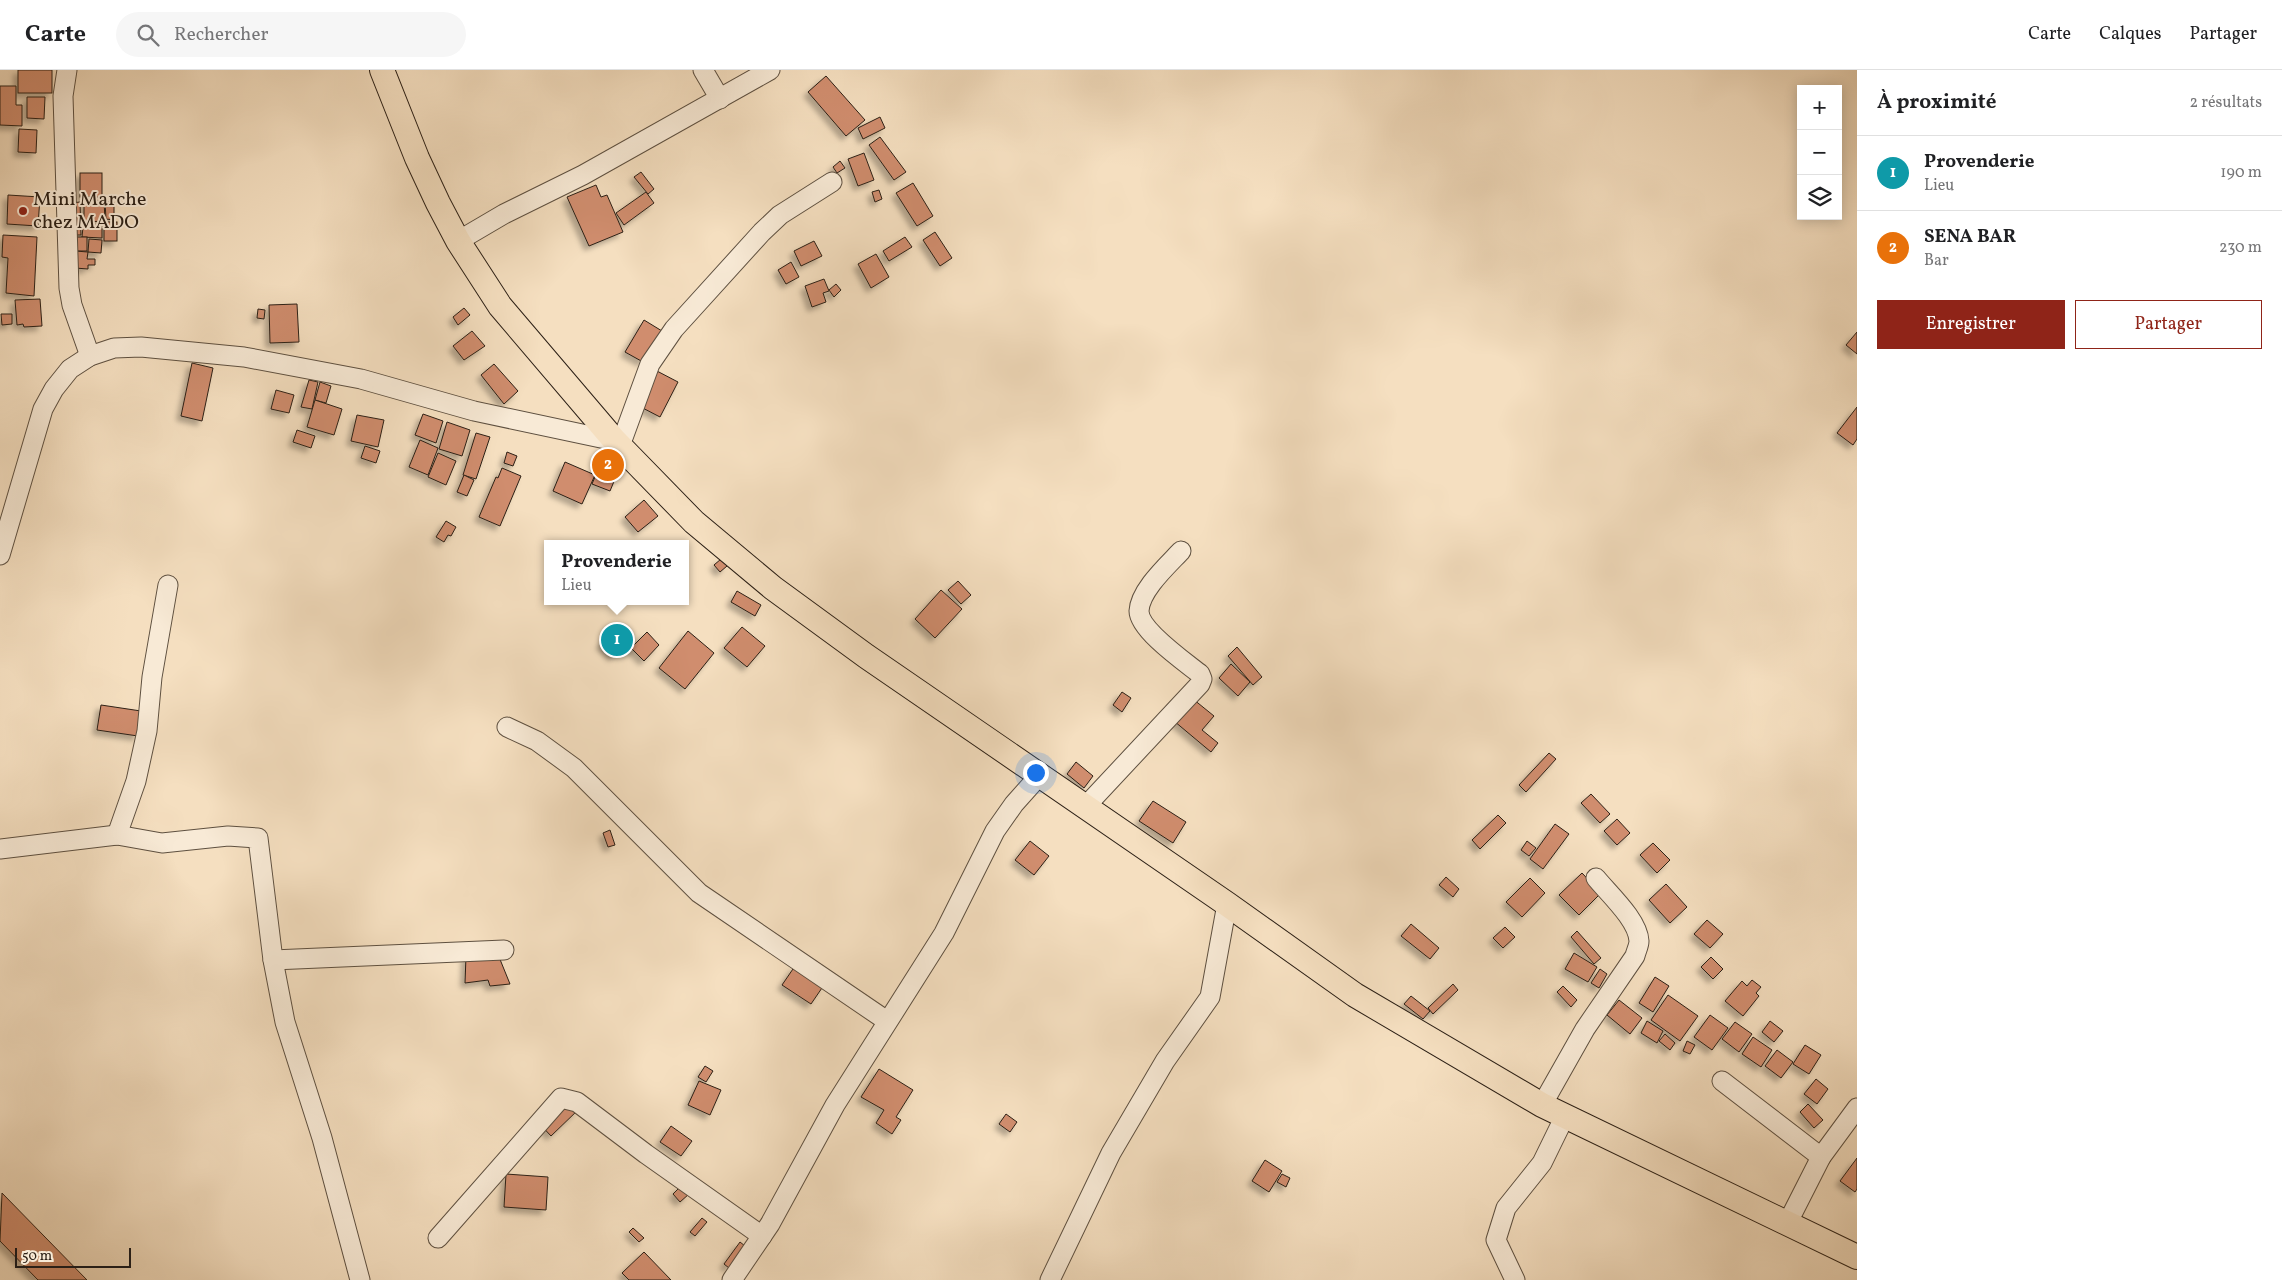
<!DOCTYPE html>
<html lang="fr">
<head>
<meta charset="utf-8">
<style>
  :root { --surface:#fff; --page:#f6f6f6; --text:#202124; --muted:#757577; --line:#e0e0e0; --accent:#8f2418 }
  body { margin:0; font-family:Vollkorn,serif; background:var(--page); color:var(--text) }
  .controls { position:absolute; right:15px; top:15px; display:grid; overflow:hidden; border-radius:0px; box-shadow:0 2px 12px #0003 }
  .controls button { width:45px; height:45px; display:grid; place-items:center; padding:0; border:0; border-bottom:1px solid var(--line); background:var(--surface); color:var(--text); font:25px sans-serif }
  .scale { position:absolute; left:15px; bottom:12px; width:116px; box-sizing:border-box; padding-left:5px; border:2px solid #2c2016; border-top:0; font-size:14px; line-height:18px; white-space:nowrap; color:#2c2016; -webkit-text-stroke:4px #f8ead6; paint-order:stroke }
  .you { position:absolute; left:1035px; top:702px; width:18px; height:18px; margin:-12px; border:4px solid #fff; border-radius:50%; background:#1a73e8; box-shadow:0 0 0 8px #1a73e833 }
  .badge { display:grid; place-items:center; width:32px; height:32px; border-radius:50%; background:var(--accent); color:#fff; font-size:16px; font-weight:700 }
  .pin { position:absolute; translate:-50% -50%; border:2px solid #fff; box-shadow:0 1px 5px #0006 }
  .popup { position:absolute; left:544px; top:470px; width:145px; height:65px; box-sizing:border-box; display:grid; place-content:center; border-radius:0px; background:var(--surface); filter:drop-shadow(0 1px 4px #0005); font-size:16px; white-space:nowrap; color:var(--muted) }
  .popup b { font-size:19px; color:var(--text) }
  .popup::after { content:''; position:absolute; left:50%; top:100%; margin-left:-10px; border:10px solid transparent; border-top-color:var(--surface) }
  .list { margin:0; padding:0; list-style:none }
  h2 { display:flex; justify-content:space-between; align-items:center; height:65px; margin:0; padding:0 20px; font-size:21px }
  h2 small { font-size:16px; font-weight:400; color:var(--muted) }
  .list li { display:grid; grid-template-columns:32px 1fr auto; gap:15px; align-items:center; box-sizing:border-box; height:75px; padding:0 20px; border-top:1px solid var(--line) }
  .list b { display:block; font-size:19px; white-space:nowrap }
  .list p { margin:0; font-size:16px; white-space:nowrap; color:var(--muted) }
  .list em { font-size:16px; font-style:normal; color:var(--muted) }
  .actions { display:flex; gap:10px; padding:15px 20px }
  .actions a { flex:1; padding:11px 0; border:1px solid var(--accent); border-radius:0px; text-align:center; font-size:18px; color:var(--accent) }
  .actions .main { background:var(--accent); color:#fff }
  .icon { flex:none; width:28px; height:28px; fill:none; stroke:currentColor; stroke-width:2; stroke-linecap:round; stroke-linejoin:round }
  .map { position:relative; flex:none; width:1857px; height:1210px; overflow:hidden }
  header { display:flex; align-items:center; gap:30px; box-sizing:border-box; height:70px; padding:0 25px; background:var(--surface); border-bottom:1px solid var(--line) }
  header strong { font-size:24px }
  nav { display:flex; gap:28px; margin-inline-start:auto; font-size:18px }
  .search { width:350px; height:45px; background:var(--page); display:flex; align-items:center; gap:12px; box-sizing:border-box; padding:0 18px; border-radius:28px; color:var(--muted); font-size:19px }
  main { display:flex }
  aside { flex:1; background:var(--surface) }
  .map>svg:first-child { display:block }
  .building { fill:#d08d6e; stroke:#2c2016; filter:url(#shadow) }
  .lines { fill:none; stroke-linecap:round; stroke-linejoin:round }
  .minor-casing { stroke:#5e5040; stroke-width:21 }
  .major-casing { stroke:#2c2016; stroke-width:26 }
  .minor { stroke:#f8ead6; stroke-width:19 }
  .major { stroke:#f5dfc0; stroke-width:24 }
  .poi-dot { fill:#8f2418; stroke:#f8ead6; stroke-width:2 }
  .labels { text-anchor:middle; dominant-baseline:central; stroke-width:4; stroke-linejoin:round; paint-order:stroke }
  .poi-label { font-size:20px; fill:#2c2016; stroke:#f8ead6; text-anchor:start }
</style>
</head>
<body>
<header>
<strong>Carte</strong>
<div class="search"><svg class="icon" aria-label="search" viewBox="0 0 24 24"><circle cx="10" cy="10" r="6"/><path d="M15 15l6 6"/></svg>Rechercher</div>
<nav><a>Carte</a><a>Calques</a><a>Partager</a></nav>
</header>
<main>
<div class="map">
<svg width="1857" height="1210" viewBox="0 0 1857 1210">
  <defs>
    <filter id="shadow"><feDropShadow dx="-4.5" dy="4.5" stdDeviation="2.5" flood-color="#0004"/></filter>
  </defs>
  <rect width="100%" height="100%" fill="#f5dfc0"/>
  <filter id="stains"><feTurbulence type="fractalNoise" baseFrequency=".004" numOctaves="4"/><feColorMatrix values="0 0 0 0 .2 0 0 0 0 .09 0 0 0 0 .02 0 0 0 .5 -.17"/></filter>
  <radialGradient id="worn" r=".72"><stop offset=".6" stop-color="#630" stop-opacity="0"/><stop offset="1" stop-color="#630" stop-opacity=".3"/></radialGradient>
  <g class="building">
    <rect x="18" y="0" width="34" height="23"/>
    <polygon points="826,6 865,50 846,66 808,22"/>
    <polygon points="0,16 16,16 16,35 22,35 22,56 0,55"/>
    <polygon points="27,27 45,27 44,49 27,48"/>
    <polygon points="880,47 885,58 863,69 858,58"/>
    <polygon points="19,59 37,60 36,83 18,82"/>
    <polygon points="880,67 906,102 894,110 869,75"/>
    <polygon points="864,83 874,110 858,116 848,89"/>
    <polygon points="840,91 845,98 837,103 833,97"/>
    <polygon points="641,102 654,119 648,124 634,107"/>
    <rect x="80" y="103" width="22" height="24"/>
    <polygon points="913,113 933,146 917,156 896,123"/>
    <polygon points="596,115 601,127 607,125 623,162 589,176 567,127"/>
    <polygon points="879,120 882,129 875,132 872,122"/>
    <polygon points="646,122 654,133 624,155 616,143"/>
    <polygon points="8,125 40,127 38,156 7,154"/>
    <polygon points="104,130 105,151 84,152 84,131"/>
    <polygon points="80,132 81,165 72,165 70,133"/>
    <polygon points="105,132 114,132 114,150 106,149"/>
    <rect x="104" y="152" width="13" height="19"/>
    <polygon points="83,157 102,158 102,168 82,167"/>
    <polygon points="935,162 952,188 940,196 923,170"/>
    <polygon points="3,165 37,167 34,226 6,223 8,188 2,187"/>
    <rect x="75" y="167" width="12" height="14"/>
    <polygon points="905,167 912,177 889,191 883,181"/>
    <polygon points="89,169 102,170 101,183 88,182"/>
    <polygon points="814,171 822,186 801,196 794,181"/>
    <polygon points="75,181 88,182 87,189 95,189 95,195 88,195 88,199 75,198"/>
    <polygon points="876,184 889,207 871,218 858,194"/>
    <polygon points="791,192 799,207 786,214 778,200"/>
    <polygon points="824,209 829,221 823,223 826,232 812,237 805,216"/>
    <polygon points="836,214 841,220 834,227 829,220"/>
    <polygon points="40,229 42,256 24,257 23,254 17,255 15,230"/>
    <polygon points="297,234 299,272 270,273 269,235"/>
    <polygon points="464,238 470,245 458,255 453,247"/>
    <polygon points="258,239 265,240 264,249 257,248"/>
    <polygon points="1,244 12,244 12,254 2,255"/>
    <polygon points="644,250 662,261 643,292 625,282"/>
    <polygon points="472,261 485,276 464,290 453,276"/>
    <polygon points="1857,262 1857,284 1846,275"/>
    <polygon points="192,293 213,298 202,351 181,346"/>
    <polygon points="494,294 518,321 504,334 481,305"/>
    <polygon points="655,300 678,312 660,347 637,335"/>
    <polygon points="309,310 318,312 312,339 301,337"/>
    <polygon points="320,312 331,316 326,333 315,330"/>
    <polygon points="276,320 294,325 289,343 271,339"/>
    <polygon points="315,330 342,339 334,365 307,357"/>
    <polygon points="1857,337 1857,369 1853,375 1837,363"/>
    <polygon points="423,344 443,351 436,373 415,365"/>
    <polygon points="357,345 384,350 378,377 351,371"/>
    <polygon points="447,352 470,360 462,386 439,379"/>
    <polygon points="297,360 315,366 311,378 293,372"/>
    <polygon points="476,363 490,367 476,409 463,405"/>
    <polygon points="420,370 438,378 428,405 409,397"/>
    <polygon points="365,376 380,381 376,393 361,388"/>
    <polygon points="507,382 517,386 513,396 504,393"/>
    <polygon points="438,383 456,391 446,415 428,407"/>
    <polygon points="602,388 615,389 614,402 601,401"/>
    <polygon points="565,392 595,405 582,434 553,421"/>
    <polygon points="502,398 521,406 500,456 479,447 496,407 498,408"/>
    <polygon points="597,402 615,409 610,421 592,414"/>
    <polygon points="464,405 474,410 467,426 457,422"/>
    <polygon points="644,430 658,446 638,462 625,447"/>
    <polygon points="446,451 456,457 451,466 448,465 444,472 436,467"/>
    <polygon points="721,489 727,496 720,502 714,495"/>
    <polygon points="958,511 971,525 961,534 948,520"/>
    <polygon points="941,520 962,539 935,568 915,549"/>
    <polygon points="737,521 761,535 755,546 731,532"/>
    <polygon points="622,554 634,567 613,587 600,574"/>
    <polygon points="742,557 765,576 747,597 724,578"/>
    <polygon points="688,561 714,583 685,619 659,598"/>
    <polygon points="647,562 659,575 644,591 631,578"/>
    <polygon points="1237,577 1262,607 1253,615 1228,586"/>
    <polygon points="1231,594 1250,612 1238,626 1219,608"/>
    <polygon points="1122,622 1131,628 1122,642 1113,635"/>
    <polygon points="1193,629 1214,646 1202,660 1218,673 1211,682 1174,651"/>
    <polygon points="101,635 141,641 138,666 97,660"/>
    <polygon points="1549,683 1556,689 1526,722 1519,715"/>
    <polygon points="1076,692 1093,706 1084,718 1067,704"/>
    <polygon points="1591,724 1610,744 1600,753 1581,733"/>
    <polygon points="1153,731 1186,752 1173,773 1139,751"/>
    <polygon points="1498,745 1506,753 1480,779 1472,770"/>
    <polygon points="1617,749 1630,763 1617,775 1604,761"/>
    <polygon points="1555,754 1569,764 1543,799 1530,789"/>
    <polygon points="610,760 615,775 608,777 603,763"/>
    <polygon points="1030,771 1049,786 1034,805 1015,790"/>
    <polygon points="1527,771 1536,778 1529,786 1521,780"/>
    <polygon points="1653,773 1670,790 1657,803 1640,785"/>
    <polygon points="1582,803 1601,823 1579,845 1559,825"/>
    <polygon points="1446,807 1459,819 1453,827 1439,815"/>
    <polygon points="1530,808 1545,823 1522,847 1506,832"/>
    <polygon points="1666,814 1687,837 1670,853 1649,830"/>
    <polygon points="1707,850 1723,864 1710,878 1694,864"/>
    <polygon points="1411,854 1439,878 1430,889 1401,866"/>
    <polygon points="1505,857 1515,867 1503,878 1493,868"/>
    <polygon points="1577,861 1601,888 1594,894 1571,867"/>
    <polygon points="497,882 510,914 490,916 488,910 465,913 466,886"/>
    <polygon points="1574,883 1597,897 1588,912 1565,899"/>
    <polygon points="1711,887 1723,899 1713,909 1701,897"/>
    <polygon points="795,896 824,915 811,934 782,915"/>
    <polygon points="1600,899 1607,904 1599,918 1591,913"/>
    <polygon points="1655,907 1669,916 1653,942 1639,933"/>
    <polygon points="1752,910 1761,917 1756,923 1759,926 1743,946 1725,931 1742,911 1747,916"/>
    <polygon points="1453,914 1458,920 1433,944 1428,938"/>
    <polygon points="1563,916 1577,930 1571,937 1557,922"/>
    <polygon points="1668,925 1698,946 1680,971 1651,950"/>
    <polygon points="1411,926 1430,941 1423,949 1404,934"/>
    <polygon points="1619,930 1642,948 1630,964 1607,945"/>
    <polygon points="1710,945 1728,958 1712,980 1694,967"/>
    <polygon points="1647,951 1663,961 1657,973 1641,963"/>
    <polygon points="1770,951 1783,961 1774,972 1762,962"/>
    <polygon points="1735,952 1752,964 1739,982 1722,969"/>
    <polygon points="1665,964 1675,973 1670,980 1659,971"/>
    <polygon points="1753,967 1772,980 1761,997 1742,984"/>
    <polygon points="1687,971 1695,975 1690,984 1683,981"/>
    <polygon points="1805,975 1821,985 1809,1004 1793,994"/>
    <polygon points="1777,980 1793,992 1781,1008 1765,996"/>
    <polygon points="705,996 713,1001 706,1012 698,1007"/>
    <polygon points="879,999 913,1020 896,1047 901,1050 892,1064 876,1053 884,1040 861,1027"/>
    <polygon points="1816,1009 1828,1019 1817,1034 1804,1024"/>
    <polygon points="699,1011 721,1020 710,1045 688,1035"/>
    <polygon points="565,1025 579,1039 551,1066 538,1052"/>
    <polygon points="1808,1034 1823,1050 1814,1058 1800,1042"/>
    <polygon points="1006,1044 1017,1052 1010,1062 999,1054"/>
    <polygon points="671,1056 692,1071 681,1086 660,1072"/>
    <polygon points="1857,1088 1857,1119 1855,1122 1840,1111"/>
    <polygon points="1265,1090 1282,1101 1269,1122 1252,1111"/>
    <polygon points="506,1104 548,1107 546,1140 504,1137"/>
    <polygon points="1282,1104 1290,1108 1286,1117 1277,1112"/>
    <polygon points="681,1116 689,1124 680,1132 673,1124"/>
    <polygon points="2,1123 87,1210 38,1210 0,1171"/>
    <polygon points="702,1148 707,1152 695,1166 690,1162"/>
    <polygon points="633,1158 644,1168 639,1172 629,1162"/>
    <polygon points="740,1172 745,1176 729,1198 724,1194"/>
    <polygon points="644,1182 671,1210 629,1210 622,1203"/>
  </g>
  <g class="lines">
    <g class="minor-casing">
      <g id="minor">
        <polyline points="67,0 63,26 69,218 72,235 90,286"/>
        <polyline points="703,0 720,29"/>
        <polyline points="458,171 504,144 583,105 770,0"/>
        <polyline points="620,376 650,294 674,259 762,162 780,145 832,112"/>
        <polyline points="0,485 43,339 54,319 70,299 90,286 114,278 141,277 244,287 361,309 474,341 615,371"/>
        <polyline points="507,657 537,671 574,698 699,823 887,951"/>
        <path d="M 1085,737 L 1200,614 L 1202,609 L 1200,604 C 1185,592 1139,560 1139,541 C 1140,520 1168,495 1181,481"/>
        <polyline points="117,765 136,711 147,661 152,607 168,515"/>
        <polyline points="0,779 117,765 162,773 228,766 258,768 273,890 285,952 322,1068 360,1210"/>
        <polyline points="273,890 504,880"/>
        <polyline points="1722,1011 1821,1087"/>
        <path d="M 1542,1035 L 1585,959 L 1635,886 C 1636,881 1639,876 1639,871 C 1638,850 1609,824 1596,808"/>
        <polyline points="1787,1154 1821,1087 1857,1038"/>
        <polyline points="438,1168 561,1028 577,1032 646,1084 762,1166"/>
        <polyline points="732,1210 770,1154 835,1035 944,863 995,761 1014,734 1039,706"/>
        <polyline points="1050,1210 1111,1083 1165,991 1210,927 1227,834"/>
        <polyline points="1515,1210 1496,1170 1506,1138 1542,1093 1565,1046"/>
      </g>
    </g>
    <g class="major-casing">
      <polyline id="major" points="382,0 417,88 438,133 458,171 500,236 615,371 694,452 773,518 866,586 1227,834 1355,925 1542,1035 1857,1187"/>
    </g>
    <use href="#minor" class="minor"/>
    <use href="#major" class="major"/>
  </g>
  <circle class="poi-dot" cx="23" cy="141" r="5"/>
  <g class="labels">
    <g class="poi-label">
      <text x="33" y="130">Mini Marche<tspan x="33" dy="23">chez MADO</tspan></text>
    </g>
  </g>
  <rect width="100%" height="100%" filter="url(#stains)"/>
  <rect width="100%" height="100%" fill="url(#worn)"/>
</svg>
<div class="controls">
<button>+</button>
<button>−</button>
<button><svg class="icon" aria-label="layers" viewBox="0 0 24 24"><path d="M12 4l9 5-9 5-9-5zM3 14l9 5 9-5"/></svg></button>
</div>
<div class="scale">50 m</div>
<div class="you"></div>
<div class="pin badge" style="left:617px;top:570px;background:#0f9aa8">1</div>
<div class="popup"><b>Provenderie</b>Lieu</div>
<div class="pin badge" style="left:608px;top:395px;background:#e8710a">2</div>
</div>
<aside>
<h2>À proximité<small>2 résultats</small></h2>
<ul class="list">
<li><span class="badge" style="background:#0f9aa8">1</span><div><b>Provenderie</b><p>Lieu</p></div><em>190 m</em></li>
<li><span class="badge" style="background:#e8710a">2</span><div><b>SENA BAR</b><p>Bar</p></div><em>230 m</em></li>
</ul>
<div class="actions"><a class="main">Enregistrer</a><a>Partager</a></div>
</aside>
</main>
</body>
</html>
